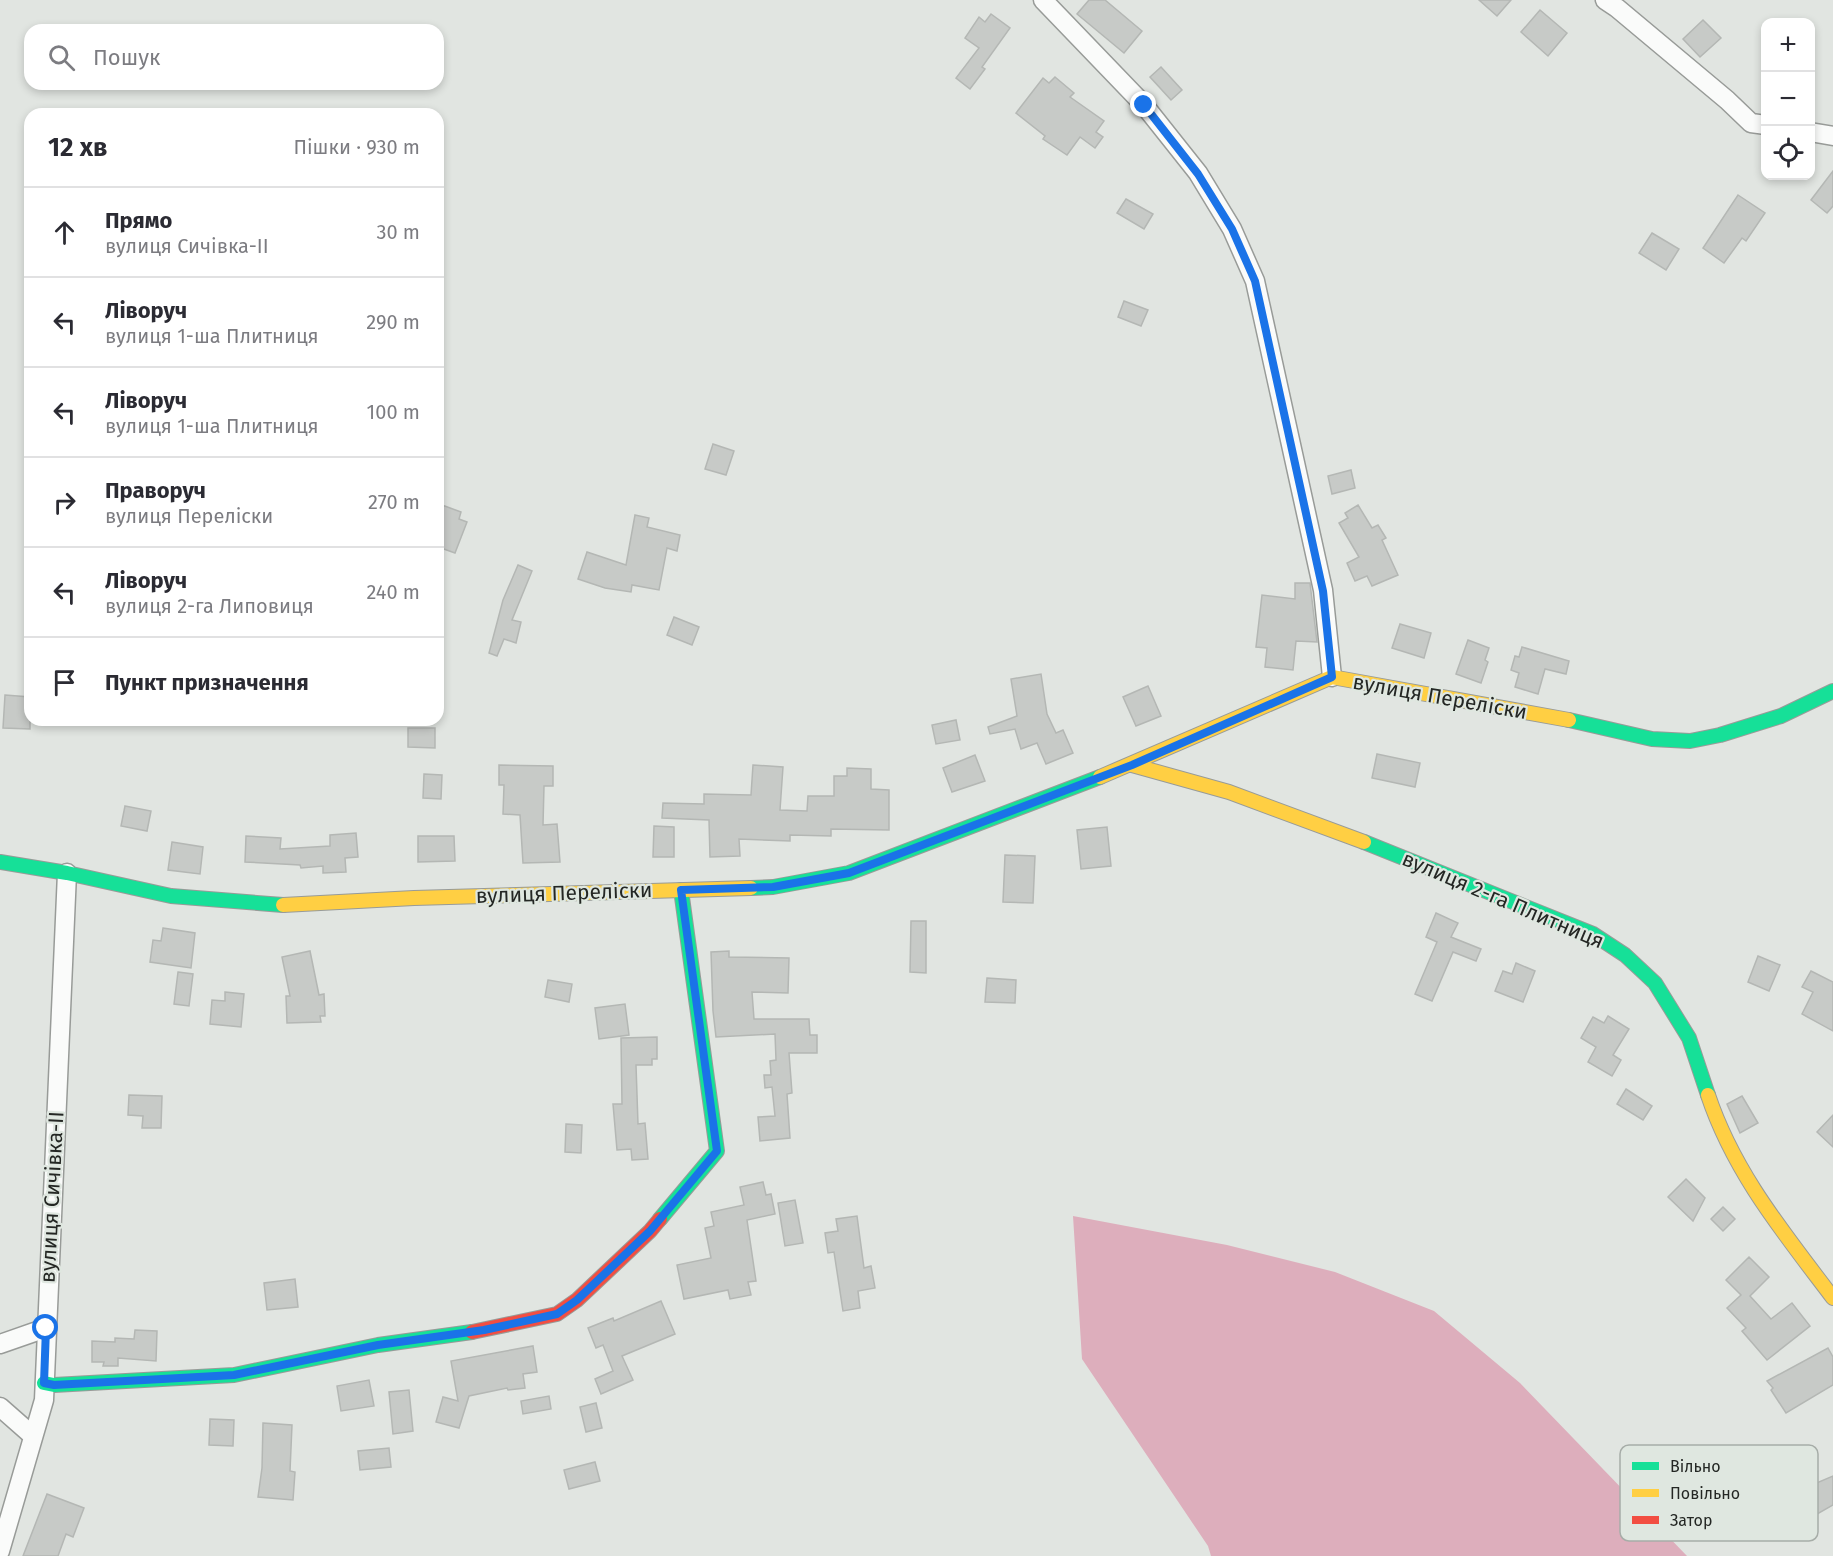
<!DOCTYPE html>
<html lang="uk">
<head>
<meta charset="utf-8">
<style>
  :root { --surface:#fff; --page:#f2f2f3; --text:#2b2b33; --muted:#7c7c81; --line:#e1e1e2 }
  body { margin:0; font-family:"Fira Sans",sans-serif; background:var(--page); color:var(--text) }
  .controls { position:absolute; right:18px; top:18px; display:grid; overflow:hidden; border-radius:12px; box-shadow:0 3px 9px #0003 }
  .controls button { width:54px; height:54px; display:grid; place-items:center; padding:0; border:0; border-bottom:2px solid var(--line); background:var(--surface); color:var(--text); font:30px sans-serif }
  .stop { position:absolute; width:18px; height:18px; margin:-14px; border:4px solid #1a73e8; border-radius:50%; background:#fff }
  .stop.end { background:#1a73e8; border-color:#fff; box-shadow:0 2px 6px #0008 }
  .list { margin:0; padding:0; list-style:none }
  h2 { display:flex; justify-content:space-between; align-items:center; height:78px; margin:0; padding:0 24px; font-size:26px }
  h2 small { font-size:20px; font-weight:400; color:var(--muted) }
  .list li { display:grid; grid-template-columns:39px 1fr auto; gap:18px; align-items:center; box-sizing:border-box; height:90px; padding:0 24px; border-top:2px solid var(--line) }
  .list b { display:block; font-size:22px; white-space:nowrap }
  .list p { margin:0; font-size:20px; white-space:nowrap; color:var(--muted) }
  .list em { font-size:20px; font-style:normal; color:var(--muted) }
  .icon { flex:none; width:33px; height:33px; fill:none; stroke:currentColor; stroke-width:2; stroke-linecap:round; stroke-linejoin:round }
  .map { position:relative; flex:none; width:1833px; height:1556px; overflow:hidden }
  .search { position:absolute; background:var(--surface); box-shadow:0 3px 9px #0003; left:24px; top:24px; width:420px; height:66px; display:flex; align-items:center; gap:15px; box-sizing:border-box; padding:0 21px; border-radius:18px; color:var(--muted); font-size:22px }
  .panel { position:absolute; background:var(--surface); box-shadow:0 3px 9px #0003; left:24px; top:108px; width:420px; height:618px; border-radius:18px }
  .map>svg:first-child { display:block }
  .forest { fill:#ddaebc }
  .building { fill:#c7cac7; stroke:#b4b7b4; stroke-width:1.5 }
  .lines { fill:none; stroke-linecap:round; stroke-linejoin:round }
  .street-casing { stroke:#989b98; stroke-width:21 }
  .fast-casing { stroke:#989b98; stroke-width:16 }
  .slow-casing { stroke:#989b98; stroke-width:16 }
  .jam-casing { stroke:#989b98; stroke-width:16 }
  .street { stroke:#fafbfa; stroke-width:18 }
  .fast { stroke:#16e098; stroke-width:14 }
  .slow { stroke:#ffcf43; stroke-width:14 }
  .jam { stroke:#f24e42; stroke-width:14 }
  .route { stroke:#1a73e8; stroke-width:8 }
  .labels { text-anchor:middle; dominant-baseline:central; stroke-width:4.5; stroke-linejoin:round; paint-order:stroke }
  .street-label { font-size:21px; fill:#242724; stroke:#dfe7e0 }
  .key { fill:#dfe7e0; stroke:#a7ada8; stroke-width:1.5 }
  .key-label { font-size:16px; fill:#242724 }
</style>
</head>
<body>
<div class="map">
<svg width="1833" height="1556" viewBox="0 0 1833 1556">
  <rect width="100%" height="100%" fill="#e1e5e1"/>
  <polygon class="forest" points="1073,1216 1227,1245 1335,1272 1434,1311 1520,1383 1687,1556 1211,1556 1208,1546 1082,1359"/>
  <g class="building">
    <polygon points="1089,0 1105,0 1142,31 1124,53 1077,14"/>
    <polygon points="1479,0 1511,0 1497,16"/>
    <polygon points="1540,10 1567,33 1548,56 1521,32"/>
    <polygon points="991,14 1010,28 982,67 985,69 970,89 956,78 979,48 965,38 979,17 985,22"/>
    <polygon points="1703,20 1721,38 1700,57 1683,39"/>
    <polygon points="1161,67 1182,90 1171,100 1150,77"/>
    <polygon points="1055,77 1074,93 1070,97 1104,121 1096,132 1103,137 1095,148 1080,137 1067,155 1043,139 1045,136 1016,113 1043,78 1049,83"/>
    <polygon points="1833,171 1833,206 1827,213 1811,200"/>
    <polygon points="1738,195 1765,213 1746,241 1742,238 1724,263 1703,248"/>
    <polygon points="1126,199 1153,214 1144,229 1117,213"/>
    <polygon points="1652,233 1679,249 1666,270 1639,253"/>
    <polygon points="1124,301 1148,310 1141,326 1118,317"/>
    <polygon points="713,444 734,451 726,475 705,469"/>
    <polygon points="1351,470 1355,488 1332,494 1328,476"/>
    <polygon points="442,505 461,512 459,519 467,522 455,553 438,547 438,516"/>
    <polygon points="1358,505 1372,528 1378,525 1386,538 1382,540 1398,575 1372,586 1367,576 1355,581 1347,563 1359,557 1339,523 1348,518 1345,513"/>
    <polygon points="635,515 649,518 647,527 680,535 677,551 667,548 659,590 632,585 631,592 605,588 578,579 587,552 626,565"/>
    <polygon points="518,565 532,571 512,620 521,622 516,643 504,639 497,656 489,653 503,600"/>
    <polygon points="1295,583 1310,583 1317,642 1296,641 1293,670 1265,667 1267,648 1256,647 1262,595 1295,599"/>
    <polygon points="674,617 699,627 692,645 667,635"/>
    <polygon points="1400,624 1431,633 1424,658 1392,648"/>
    <polygon points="1468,640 1489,648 1485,660 1488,662 1481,683 1456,674"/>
    <polygon points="1522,647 1569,661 1566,674 1545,669 1538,694 1515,687 1519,673 1511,670 1515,656 1519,657"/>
    <polygon points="1041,674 1047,714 1056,733 1063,730 1073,753 1046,764 1037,743 1021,749 1015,729 990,734 988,727 1017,716 1011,679"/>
    <polygon points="1148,686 1161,716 1136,726 1123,697"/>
    <polygon points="5,695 30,697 30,729 3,728"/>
    <polygon points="956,720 960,740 936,744 932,725"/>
    <polygon points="408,728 435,728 435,748 408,747"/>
    <polygon points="1377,754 1420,763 1415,787 1372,778"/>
    <polygon points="975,755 985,781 952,792 943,768"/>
    <polygon points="499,765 553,766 553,786 544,786 543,825 557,824 560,862 523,863 520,815 503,814 504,785 499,785"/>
    <polygon points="753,765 783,767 780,810 807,811 808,796 834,796 834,776 847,776 847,768 871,769 871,789 889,790 889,830 831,829 831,836 790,835 790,841 739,839 740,856 710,857 709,820 662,818 663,803 704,804 704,794 751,795"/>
    <polygon points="424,774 442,775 441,799 423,798"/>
    <polygon points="125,806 151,811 147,831 121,826"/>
    <polygon points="654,826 674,827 674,857 653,857"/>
    <polygon points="1107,827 1111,866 1081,869 1077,830"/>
    <polygon points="356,833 358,857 345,858 346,872 323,873 323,866 301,868 300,865 245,862 246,836 281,838 280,849 330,846 330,835"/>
    <polygon points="418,836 454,836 455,861 418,862"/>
    <polygon points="172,842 203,847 200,874 168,870"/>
    <polygon points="1005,855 1035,856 1033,903 1003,902"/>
    <polygon points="1436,913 1458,923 1451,937 1481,949 1476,961 1453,952 1432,1001 1415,994 1437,942 1426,937"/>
    <polygon points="911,921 926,921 926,973 910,972"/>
    <polygon points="163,928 195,933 191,968 150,962 153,940 161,941"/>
    <polygon points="310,951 319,995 324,994 325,1016 320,1016 321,1022 287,1023 286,996 290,996 282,957"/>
    <polygon points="729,951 729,957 789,958 788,993 752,992 754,1019 809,1019 810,1035 817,1035 817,1053 789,1053 792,1093 787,1094 790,1138 760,1141 758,1117 775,1116 772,1087 765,1088 764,1075 771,1075 770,1061 776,1060 775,1034 716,1037 713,1011 711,952"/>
    <polygon points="1758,956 1780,965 1769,991 1748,982"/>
    <polygon points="1516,963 1535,971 1523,1002 1495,991 1503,971 1512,974"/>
    <polygon points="1811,971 1833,982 1833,1031 1802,1014 1813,992 1802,987"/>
    <polygon points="178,972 193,974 189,1006 174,1004"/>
    <polygon points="987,978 1016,980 1015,1003 985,1002"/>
    <polygon points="548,980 572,984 569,1002 545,997"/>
    <polygon points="225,992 244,994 241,1027 210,1024 212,1000 225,1001"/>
    <polygon points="625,1004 629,1035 599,1039 595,1008"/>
    <polygon points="1608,1016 1629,1029 1613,1055 1621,1060 1612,1076 1588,1062 1596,1047 1581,1038 1593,1017 1604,1023"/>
    <polygon points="657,1037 657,1059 652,1059 652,1065 636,1065 638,1124 645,1123 648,1159 632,1160 631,1149 617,1150 613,1104 622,1104 621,1038"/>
    <polygon points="1626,1089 1652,1106 1643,1120 1617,1104"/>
    <polygon points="129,1095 162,1096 161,1128 142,1128 143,1116 128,1115"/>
    <polygon points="1742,1096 1758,1123 1740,1133 1727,1104"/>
    <polygon points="1833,1115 1833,1147 1817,1132"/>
    <polygon points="566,1124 582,1125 581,1153 565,1152"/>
    <polygon points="1686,1179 1705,1198 1693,1221 1668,1197"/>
    <polygon points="763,1182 766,1195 771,1194 775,1214 747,1220 756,1281 748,1282 751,1295 730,1299 728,1290 684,1299 677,1265 711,1258 705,1228 714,1226 711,1212 744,1205 740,1187"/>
    <polygon points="795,1200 803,1243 785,1246 778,1203"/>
    <polygon points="1723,1207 1735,1219 1723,1231 1711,1219"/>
    <polygon points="857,1216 864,1268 871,1266 875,1288 858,1291 860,1308 843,1311 834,1252 828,1253 825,1233 838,1231 836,1219"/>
    <polygon points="1749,1257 1769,1277 1750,1296 1771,1319 1792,1303 1810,1326 1767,1360 1742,1331 1746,1328 1727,1308 1741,1295 1726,1280"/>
    <polygon points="295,1279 298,1307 267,1310 264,1283"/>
    <polygon points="661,1301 675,1334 622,1356 633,1380 601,1394 595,1379 613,1371 603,1345 596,1348 588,1328 613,1318 614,1321"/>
    <polygon points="135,1330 157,1331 156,1361 118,1358 118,1366 103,1366 104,1362 92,1362 92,1341 115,1342 115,1338 134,1339"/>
    <polygon points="533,1346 537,1372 523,1374 525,1388 508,1390 507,1388 469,1396 459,1428 436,1422 443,1397 458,1401 451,1361"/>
    <polygon points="1828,1348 1833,1357 1833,1385 1786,1413 1771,1390 1773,1388 1767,1381"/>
    <polygon points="369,1380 374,1406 341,1411 337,1386"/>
    <polygon points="409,1390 413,1431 393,1434 389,1392"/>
    <polygon points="549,1396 551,1409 523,1414 521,1401"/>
    <polygon points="596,1403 602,1428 586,1432 580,1407"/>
    <polygon points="210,1419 234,1420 233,1446 209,1445"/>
    <polygon points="263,1423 292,1425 290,1471 295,1472 293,1500 258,1497 262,1468"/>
    <polygon points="389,1448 391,1467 360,1470 358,1451"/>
    <polygon points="595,1462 600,1481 569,1489 564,1470"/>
    <polygon points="1806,1473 1812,1485 1833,1476 1833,1505 1812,1517 1791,1482"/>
    <polygon points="47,1494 84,1508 73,1537 66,1534 58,1556 23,1556"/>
  </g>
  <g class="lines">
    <g class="street-casing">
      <g id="street">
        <polyline points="1043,0 1144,105 1198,173 1232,229 1255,281 1323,590 1332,677"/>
        <polyline points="1605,0 1617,8 1727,100 1751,123 1766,125"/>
        <polyline points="1810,132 1833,136"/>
        <polyline points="0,1344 46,1328"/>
        <polyline points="0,1407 33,1436"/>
        <polyline points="0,1551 44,1400 67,873"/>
      </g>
    </g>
    <g class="fast-casing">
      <g id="fast">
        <polyline points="1569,720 1652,739 1690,741 1720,735 1781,716 1833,691"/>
        <polyline points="1364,842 1593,934 1625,955 1655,983 1689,1038 1708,1095"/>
        <polyline points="0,862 67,873 171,896 283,905"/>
        <polyline points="751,888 773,887 849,873 1100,777"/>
        <polyline points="660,1219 717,1151 681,890"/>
        <polyline points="44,1383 54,1385 234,1375 378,1345 472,1332"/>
      </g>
    </g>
    <g class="slow-casing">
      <g id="slow">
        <polyline points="1132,765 1229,792 1364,842"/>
        <polyline points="1100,777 1332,677 1569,720"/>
        <polyline points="283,905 414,898 751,888"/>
        <path d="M 1708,1095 C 1734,1173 1784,1233 1833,1298"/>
      </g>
    </g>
    <g class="jam-casing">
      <polyline id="jam" points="472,1332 557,1314 577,1300 650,1231 660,1219"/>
    </g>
    <use href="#street" class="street"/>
    <use href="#fast" class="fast"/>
    <use href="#slow" class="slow"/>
    <use href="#jam" class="jam"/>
  </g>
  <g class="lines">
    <polyline class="route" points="46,1328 44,1383 54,1385 234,1375 378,1345 484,1330 557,1314 577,1300 650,1231 717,1151 681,890 773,887 849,873 1132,765 1332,677 1323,591 1255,281 1232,229 1198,174 1144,105"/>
  </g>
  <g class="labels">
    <g class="street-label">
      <text transform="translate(1440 697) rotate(10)">вулиця Переліски</text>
      <text transform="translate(564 893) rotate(-2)">вулиця Переліски</text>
      <text transform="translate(1503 900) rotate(23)">вулиця 2-га Плитниця</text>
      <text transform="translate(52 1197) rotate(-87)">вулиця Сичівка-II</text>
    </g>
  </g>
  <rect x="1620" y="1445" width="198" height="96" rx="9" class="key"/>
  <rect x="1632" y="1462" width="27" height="8" fill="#16e098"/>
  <rect x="1632" y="1489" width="27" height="8" fill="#ffcf43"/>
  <rect x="1632" y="1516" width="27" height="8" fill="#f24e42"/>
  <g class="key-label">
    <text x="1670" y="1472">Вільно</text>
    <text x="1670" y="1499">Повільно</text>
    <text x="1670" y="1526">Затор</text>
  </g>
</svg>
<div class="controls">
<button>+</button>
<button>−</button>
<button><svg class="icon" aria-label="locate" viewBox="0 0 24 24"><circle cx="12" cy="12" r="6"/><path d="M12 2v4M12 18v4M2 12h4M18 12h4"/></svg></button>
</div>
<div class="stop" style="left:46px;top:1328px"></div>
<div class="stop end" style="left:1144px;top:105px"></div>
<div class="search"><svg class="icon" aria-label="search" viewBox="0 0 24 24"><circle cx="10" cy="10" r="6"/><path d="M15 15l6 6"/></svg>Пошук</div>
<section class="panel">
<h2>12 хв<small>Пішки · 930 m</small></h2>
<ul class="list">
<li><svg class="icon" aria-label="ahead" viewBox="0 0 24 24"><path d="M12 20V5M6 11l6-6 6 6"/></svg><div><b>Прямо</b><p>вулиця Сичівка-II</p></div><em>30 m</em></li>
<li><svg class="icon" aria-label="left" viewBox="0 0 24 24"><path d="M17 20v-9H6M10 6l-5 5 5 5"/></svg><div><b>Ліворуч</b><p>вулиця 1-ша Плитниця</p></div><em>290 m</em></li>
<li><svg class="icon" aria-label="left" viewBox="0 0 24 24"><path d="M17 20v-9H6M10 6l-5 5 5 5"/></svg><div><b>Ліворуч</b><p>вулиця 1-ша Плитниця</p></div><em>100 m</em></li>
<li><svg class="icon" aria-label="right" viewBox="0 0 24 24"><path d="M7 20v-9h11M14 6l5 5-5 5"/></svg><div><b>Праворуч</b><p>вулиця Переліски</p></div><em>270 m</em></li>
<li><svg class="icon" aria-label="left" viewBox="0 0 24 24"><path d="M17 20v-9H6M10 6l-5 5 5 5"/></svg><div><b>Ліворуч</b><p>вулиця 2-га Липовиця</p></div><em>240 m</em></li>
<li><svg class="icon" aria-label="arrive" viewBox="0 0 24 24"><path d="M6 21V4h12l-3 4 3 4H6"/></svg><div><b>Пункт призначення</b></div></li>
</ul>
</section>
</div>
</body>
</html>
